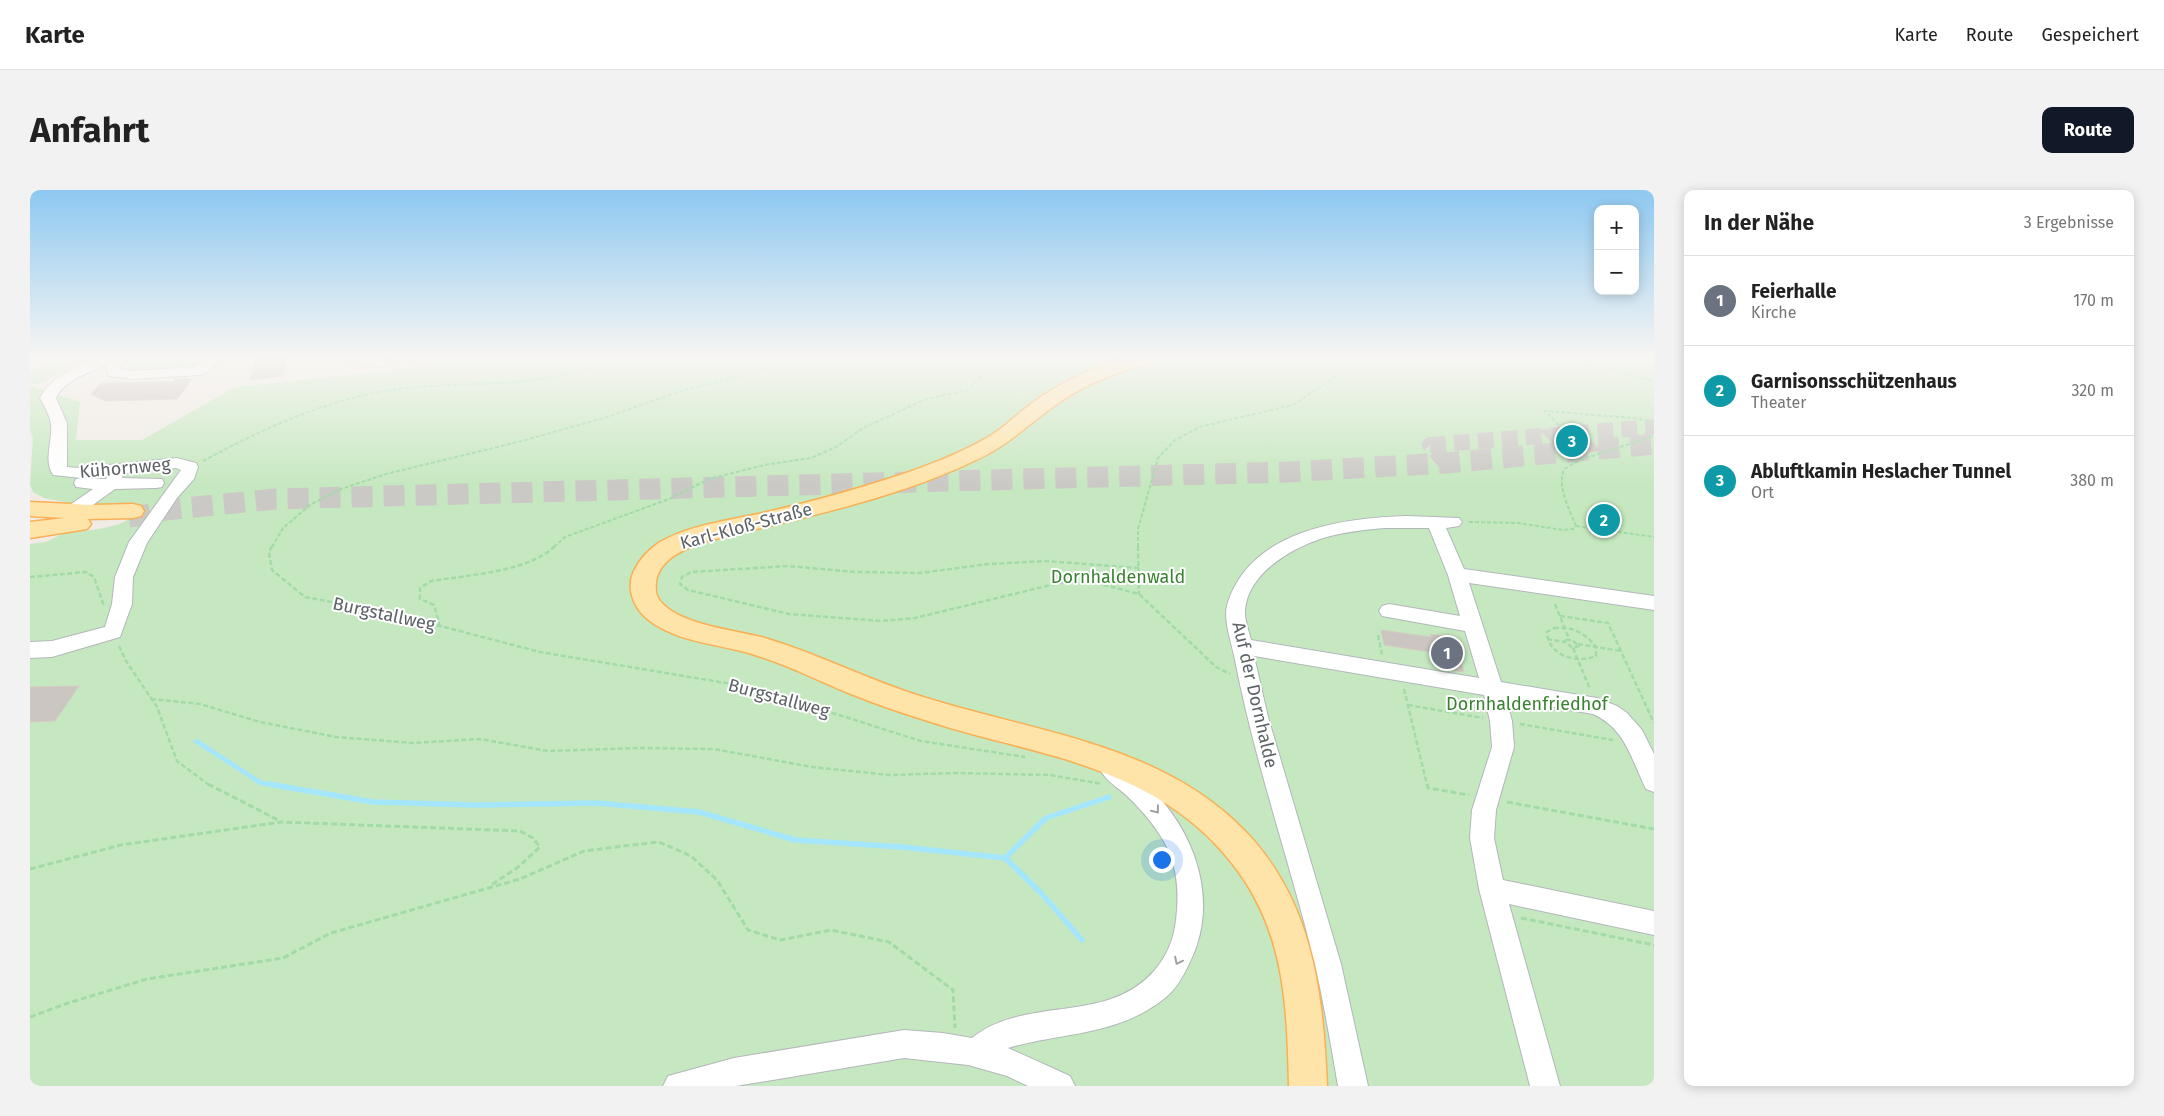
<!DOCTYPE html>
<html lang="de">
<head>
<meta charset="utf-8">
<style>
  :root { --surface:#fff; --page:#f2f2f2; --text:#222; --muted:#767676; --line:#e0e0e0; --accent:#111827 }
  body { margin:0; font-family:"Fira Sans",sans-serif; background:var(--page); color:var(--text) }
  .controls { position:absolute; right:15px; top:15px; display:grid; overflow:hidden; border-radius:10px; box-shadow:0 2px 12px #0003 }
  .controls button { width:45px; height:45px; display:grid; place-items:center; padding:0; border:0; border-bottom:1px solid var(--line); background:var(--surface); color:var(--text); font:25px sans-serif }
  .you { position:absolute; left:1131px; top:669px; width:18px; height:18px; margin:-12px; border:4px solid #fff; border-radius:50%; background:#1a73e8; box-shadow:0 0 0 8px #1a73e833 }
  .badge { display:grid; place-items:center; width:32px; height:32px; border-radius:50%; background:var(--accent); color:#fff; font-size:16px; font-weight:700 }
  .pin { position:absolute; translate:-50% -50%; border:2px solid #fff; box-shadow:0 1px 5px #0006 }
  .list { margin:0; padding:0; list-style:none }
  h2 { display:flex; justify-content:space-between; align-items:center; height:65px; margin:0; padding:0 20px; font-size:21px }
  h2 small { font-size:16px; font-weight:400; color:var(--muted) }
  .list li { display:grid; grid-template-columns:32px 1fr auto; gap:15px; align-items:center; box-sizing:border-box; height:90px; padding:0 20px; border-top:1px solid var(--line) }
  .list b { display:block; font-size:19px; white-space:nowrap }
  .list p { margin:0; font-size:16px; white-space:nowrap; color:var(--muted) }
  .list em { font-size:16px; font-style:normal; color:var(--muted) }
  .map { position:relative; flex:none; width:1624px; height:896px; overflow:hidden; border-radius:10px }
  header { display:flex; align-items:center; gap:30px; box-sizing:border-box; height:70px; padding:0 25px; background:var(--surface); border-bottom:1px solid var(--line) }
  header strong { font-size:24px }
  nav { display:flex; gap:28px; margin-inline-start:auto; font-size:18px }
  .intro { display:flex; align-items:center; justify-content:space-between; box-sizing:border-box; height:120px; padding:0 30px }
  h1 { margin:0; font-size:35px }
  .button { padding:12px 22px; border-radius:10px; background:var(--accent); color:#fff; font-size:18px; font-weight:700 }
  main { display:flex; gap:30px; padding:0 30px }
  aside { flex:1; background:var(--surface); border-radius:10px; box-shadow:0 2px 12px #0003 }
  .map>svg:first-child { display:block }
  .industrial { fill:#dedbd7 }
  .green { fill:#c6e8c0 }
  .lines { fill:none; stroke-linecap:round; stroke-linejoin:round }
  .stream-far1 { stroke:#a5e6ff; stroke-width:4.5 }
  .stream { stroke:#a5e6ff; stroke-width:5.5 }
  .building { fill:#cbc6c1; stroke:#d5ccc3 }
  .minor-tunnel { stroke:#cbc9c5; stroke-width:16; stroke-dasharray:16 8; stroke-linecap:butt }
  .major-tunnel { stroke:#cbc9c5; stroke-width:21; stroke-dasharray:21 11; stroke-linecap:butt }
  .minor-casing { stroke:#b2b7ba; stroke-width:2 }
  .major-casing { stroke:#f9b055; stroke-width:3 }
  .path-far2 { stroke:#a2dba8; stroke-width:2; stroke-dasharray:4 2; stroke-linecap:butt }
  .path-far1 { stroke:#a2dba8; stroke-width:2.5; stroke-dasharray:5 2.5; stroke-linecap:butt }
  .path { stroke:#a2dba8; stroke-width:3; stroke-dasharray:6 3; stroke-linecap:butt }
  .minor { fill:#fff; fill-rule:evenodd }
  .major { fill:#ffe4aa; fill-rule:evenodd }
  .oneway { stroke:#9da1a3 }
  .labels { text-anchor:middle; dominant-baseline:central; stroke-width:4; stroke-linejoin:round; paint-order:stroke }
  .street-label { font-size:18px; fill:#5c6266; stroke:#fff }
  .park-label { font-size:18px; fill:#398230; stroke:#fff }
</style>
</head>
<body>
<header>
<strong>Karte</strong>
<nav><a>Karte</a><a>Route</a><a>Gespeichert</a></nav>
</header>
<div class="intro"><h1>Anfahrt</h1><a class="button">Route</a></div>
<main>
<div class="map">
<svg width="1624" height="896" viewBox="0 0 1624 896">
  <rect width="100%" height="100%" fill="#f0ebe5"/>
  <polygon class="industrial" points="320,168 365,168 365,175 338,178 318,177"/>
  <g class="green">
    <polygon points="30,168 55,170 7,195 0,192 0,183"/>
    <polygon points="105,168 179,168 164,180 98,182 99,173"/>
    <path d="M 426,168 L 1624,168 L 1624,896 L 0,896 L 0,354 L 16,352 L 32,344 L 16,344 L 49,338 L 48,342 C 64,339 107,337 106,316 C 92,312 75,311 60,317 L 14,308 L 3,302 L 0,295 L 3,248 L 0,240 L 0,195 L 50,212 L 46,250 L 112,250 L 205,197 L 375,179 Z"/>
  </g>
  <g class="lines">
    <polyline class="stream-far1" points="166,551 231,593 245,595"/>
    <g class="stream">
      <polyline points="238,594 343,612 445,615 567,613 669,622 765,650 872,657 975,668 1011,703 1052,750"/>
      <polyline points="975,668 1016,628 1079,607"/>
    </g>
  </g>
  <g class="building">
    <polygon points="227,168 258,168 253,186 220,190"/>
    <polygon points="145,189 162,189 147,209 75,211 61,204 71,193 143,192"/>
    <polygon points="1537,238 1551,242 1572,261 1544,263 1532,261 1509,240"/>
    <polygon points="1351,440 1401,447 1400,444 1423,447 1434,482 1411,478 1406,463 1354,455"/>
    <polygon points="49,496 25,531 0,532 0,497"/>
  </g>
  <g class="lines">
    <polyline class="minor-tunnel" points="1416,273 1400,255 1624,237"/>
    <polyline class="major-tunnel" points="99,327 124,324 135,320 245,309 1257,282 1416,273 1624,254"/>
    <g class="minor-casing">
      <g id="minor">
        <path d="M 66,168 L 101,168 L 90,175 L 91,179 L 103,181 L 165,177 L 176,168 L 193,168 L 174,184 L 169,185 L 103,189 L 79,186 L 76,175 C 60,182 33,191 26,208 L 37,233 L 37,277 L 49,278 L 147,268 L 166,273 L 168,277 L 164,289 L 147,308 L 117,353 L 103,387 L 102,414 L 90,447 L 22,467 L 0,468 L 0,452 L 22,451 L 75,437 L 82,414 L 85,387 L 99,352 L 151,280 L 146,278 L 93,284 L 92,288 L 132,289 L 134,293 L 132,297 L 126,298 L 85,299 L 49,325 L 43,327 L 37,325 L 34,321 L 37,317 L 63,299 L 46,297 L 44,293 L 46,289 L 51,288 L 23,285 C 13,270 23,250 21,234 C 20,225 14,216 10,208 C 20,187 46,178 66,168 ZM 78,285 L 76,289 L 53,288 Z"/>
        <path d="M 338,168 L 354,168 L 358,173 L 356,176 C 348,178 343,175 338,168 Z"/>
        <path d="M 1377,326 L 1429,328 L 1432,332 L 1429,336 L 1416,338 L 1434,379 L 1624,406 L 1624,420 L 1439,393 L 1471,492 L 1567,508 L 1587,516 L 1597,523 L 1612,540 L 1624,564 L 1624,602 L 1616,599 C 1601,569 1596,539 1563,524 L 1476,509 L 1482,531 L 1484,557 L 1466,620 L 1464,648 L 1473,690 L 1624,721 L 1624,745 L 1479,714 L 1530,896 L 1500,896 L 1449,699 L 1440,648 L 1442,620 L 1462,557 L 1460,531 L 1454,505 L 1224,466 L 1238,527 L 1311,774 L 1338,896 L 1308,896 C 1301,855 1294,814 1285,774 C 1260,672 1225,573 1205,470 C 1202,453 1192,429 1198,412 C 1222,340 1312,328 1377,326 ZM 1354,338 L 1399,338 L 1418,385 L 1430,426 L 1359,414 L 1352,416 L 1349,421 L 1352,426 L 1435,441 L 1449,488 L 1221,450 C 1219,441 1214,429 1215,420 C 1218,383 1262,358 1293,348 C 1313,342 1333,340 1354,338 Z"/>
        <path d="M 1081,569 C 1094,574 1104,584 1115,593 C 1165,639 1191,711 1159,774 C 1153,787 1146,799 1135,808 C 1088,846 1033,842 978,858 L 1040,886 L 1045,896 L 998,896 L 977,886 L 938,875 L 874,868 L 706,896 L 633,896 L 638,886 L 704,868 L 874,840 L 913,843 L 942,848 C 995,805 1077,835 1124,781 C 1137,766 1144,749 1146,730 C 1149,705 1148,682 1138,659 C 1128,639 1113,621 1096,605 C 1087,597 1075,590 1070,579 L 1073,572 Z"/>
      </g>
    </g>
    <g class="major-casing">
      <g id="major">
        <path d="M 1093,168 L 1126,168 L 1124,172 C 1089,181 1056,193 1027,214 C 998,234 979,255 946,270 C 861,311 768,328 678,351 C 658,357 629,368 626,392 C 625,399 626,406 630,411 C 650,436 708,440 738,449 C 791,465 840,491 893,507 C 1003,542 1129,553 1214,640 C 1283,711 1293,802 1297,896 L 1259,896 C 1257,814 1255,739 1201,672 C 1172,635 1132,607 1089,589 C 1028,562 961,552 898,531 C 872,523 846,514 821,504 C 789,491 758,475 725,465 C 692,454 649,453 620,431 C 606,421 597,403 602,386 C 607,372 618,360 630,352 C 662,334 702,330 737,322 C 785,311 832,298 879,282 C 907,272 935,261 960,246 C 975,237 987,224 1001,214 C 1029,193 1060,179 1093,168 Z"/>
        <polygon points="0,312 62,315 103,314 111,316 114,321 111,326 103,328 58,329 61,334 57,339 0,348 0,332 35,328 0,326"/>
      </g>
    </g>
    <g class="path-far2">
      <polyline points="1536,168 1624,191"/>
      <polyline points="1529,235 1515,221 1603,228 1624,232"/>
      <path d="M 173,271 C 229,241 286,214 349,202 C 404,192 460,197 515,188 C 542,184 569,175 596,168"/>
      <polyline points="1439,332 1488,333 1533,340 1543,339 1546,336"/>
      <path d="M 1546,336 C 1539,318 1527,298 1534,279 L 1550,270 L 1624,246"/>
      <polyline points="1546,336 1624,347"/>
      <polyline points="242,357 253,338 280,315 311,299 356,284 492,251 577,227 651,201 781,168"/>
      <polyline points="524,357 535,347 639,309 679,289 734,275 781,268 806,257 833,238 896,209 939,200 967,168"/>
      <polyline points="1108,357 1108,339 1128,268 1144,251 1169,237 1263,215 1334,168"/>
    </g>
    <g class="path-far1">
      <polyline points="242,356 239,362 242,380 275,407 364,424 510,462 720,497 891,551 995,567"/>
      <polyline points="1108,356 1109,404"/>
      <polyline points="1109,378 1015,371 958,374 890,383 825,382 758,376 661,382 652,387 650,394 658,400 759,424 851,431 885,428 1029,393 1063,392 1109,404 1186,477 1200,484"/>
      <polyline points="0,387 56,382 64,387 74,416"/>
      <polyline points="1525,414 1539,449"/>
      <polyline points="1530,426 1578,433 1624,533"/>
      <path d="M 410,437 L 404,415 L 390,409 L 390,398 L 401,391 C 438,385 498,382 525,356"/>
      <path d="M 1524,438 C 1542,436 1555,443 1566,457 L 1566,466 C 1547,474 1518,466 1517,442 Z"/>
      <polyline points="1348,445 1352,465"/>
      <polyline points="1517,449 1535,452"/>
      <polygon points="1536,450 1542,450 1549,456 1543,458 1535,452"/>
      <polyline points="1548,454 1591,461"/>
      <polyline points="89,456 96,471 127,517 147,571 179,595"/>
      <polyline points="1543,458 1560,499"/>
      <polyline points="1374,499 1397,595"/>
      <polyline points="121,509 170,514 230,532 306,547 383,553 450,549 518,561 609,558 684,559 782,577 859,585 927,583 1020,585 1072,594"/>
      <polyline points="1378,515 1453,528"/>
      <polyline points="1490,534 1583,550"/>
    </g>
    <g class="path">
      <polyline points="178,594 250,631"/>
      <polyline points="1397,594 1398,598 1439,605"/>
      <polyline points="1477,612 1624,639"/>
      <polyline points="0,679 91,655 251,632 490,641 503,648 510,657 487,678 461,695"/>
      <polyline points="1491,728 1624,755"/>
      <polyline points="0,827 38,813 117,789 253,768 301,743 490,689 554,661 602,655 629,652 661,666 687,690 718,740 750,750 801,740 859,752 923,800 925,838"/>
    </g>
    <use href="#minor" class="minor"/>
    <use href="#major" class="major"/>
  </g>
  <defs><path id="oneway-chevron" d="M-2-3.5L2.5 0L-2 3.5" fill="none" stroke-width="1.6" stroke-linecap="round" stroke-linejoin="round" transform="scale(1.25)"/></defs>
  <g class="oneway">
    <use href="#oneway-chevron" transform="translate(1126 620) rotate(52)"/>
    <use href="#oneway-chevron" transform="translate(1148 771) rotate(116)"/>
  </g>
  <linearGradient id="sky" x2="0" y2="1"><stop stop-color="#8dc8f1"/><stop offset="0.57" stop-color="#f8f6f3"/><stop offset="1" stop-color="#f8f6f3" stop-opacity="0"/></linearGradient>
  <rect width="1624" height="294" fill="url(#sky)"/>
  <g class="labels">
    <g class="street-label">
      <text transform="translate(95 278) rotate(-5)">Kühornweg</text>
      <text transform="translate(716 336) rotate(-15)">Karl-Kloß-Straße</text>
      <text transform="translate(354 424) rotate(12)">Burgstallweg</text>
      <text transform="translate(1225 505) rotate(77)">Auf der Dornhalde</text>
      <text transform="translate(749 508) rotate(15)">Burgstallweg</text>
    </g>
    <g class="park-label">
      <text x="1088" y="387">Dornhaldenwald</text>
      <text x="1497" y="514">Dornhaldenfriedhof</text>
    </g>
  </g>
</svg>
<div class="controls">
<button>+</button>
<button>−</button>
</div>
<div class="you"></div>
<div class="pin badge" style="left:1417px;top:463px;background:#6b7280">1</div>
<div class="pin badge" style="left:1574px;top:330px;background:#0f9aa8">2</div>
<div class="pin badge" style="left:1542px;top:251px;background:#0f9aa8">3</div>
</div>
<aside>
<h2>In der Nähe<small>3 Ergebnisse</small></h2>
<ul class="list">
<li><span class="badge" style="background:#6b7280">1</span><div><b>Feierhalle</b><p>Kirche</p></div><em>170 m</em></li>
<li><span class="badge" style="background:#0f9aa8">2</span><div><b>Garnisonsschützenhaus</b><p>Theater</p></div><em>320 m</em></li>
<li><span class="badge" style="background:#0f9aa8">3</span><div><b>Abluftkamin Heslacher Tunnel</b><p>Ort</p></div><em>380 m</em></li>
</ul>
</aside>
</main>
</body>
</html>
